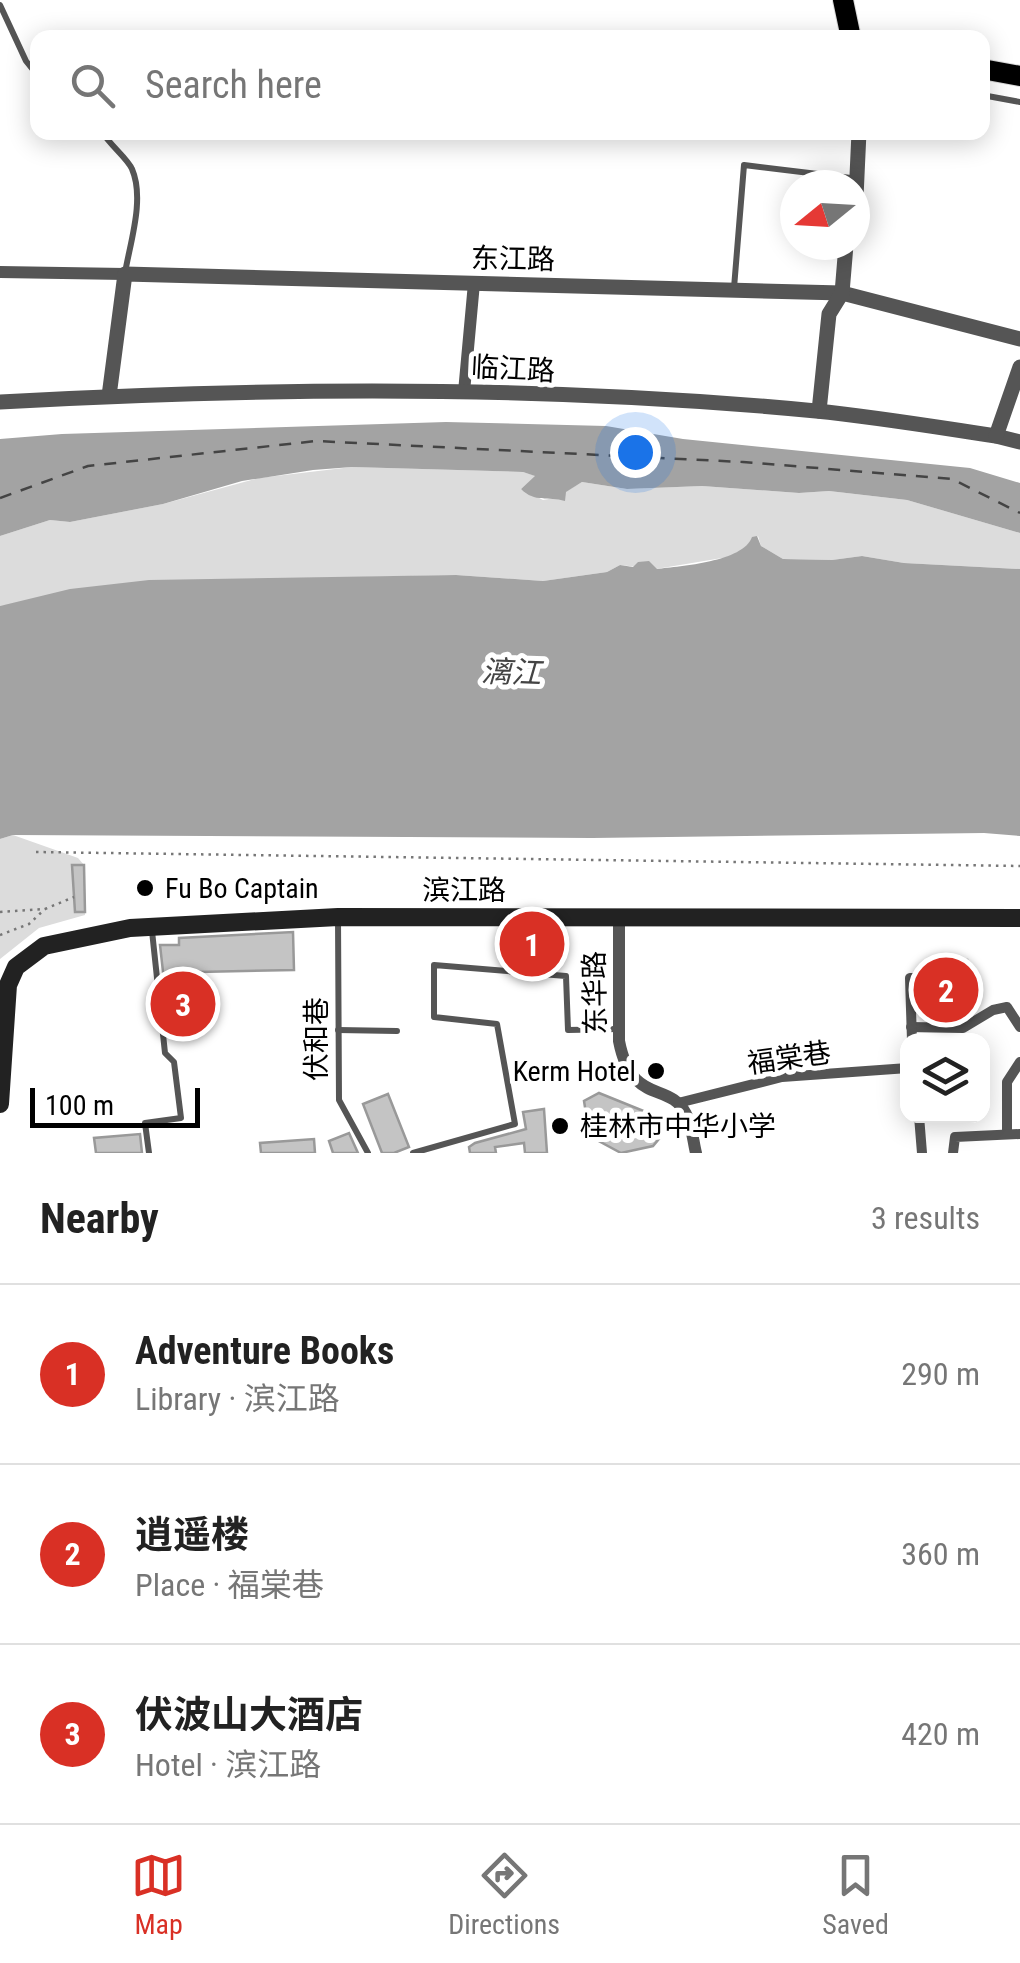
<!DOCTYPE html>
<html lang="en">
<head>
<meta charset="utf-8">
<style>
  :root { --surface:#fff; --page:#f2f2f2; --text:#222; --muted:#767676; --line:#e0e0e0; --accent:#d93025 }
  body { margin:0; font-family:"Roboto Condensed","Noto Sans SC",sans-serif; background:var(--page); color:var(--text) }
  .controls { position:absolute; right:30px; bottom:30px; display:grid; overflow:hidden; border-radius:20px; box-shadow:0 5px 25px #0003 }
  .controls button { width:90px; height:90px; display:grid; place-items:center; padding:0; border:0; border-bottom:2px solid var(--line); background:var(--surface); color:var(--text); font:50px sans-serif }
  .compass { position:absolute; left:780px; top:170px; width:90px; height:90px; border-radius:50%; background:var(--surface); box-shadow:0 5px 25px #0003; rotate:252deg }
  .scale { position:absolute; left:30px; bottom:25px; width:170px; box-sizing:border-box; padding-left:10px; border:5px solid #000; border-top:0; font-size:28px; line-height:35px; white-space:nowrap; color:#000; -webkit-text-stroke:8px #fff; paint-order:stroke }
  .you { position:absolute; left:635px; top:452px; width:35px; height:35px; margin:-25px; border:8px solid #fff; border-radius:50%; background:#1a73e8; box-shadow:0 0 0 15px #1a73e833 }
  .badge { display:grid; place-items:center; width:65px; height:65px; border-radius:50%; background:var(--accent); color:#fff; font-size:32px; font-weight:700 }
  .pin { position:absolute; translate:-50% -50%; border:5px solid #fff; box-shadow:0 2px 10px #0006 }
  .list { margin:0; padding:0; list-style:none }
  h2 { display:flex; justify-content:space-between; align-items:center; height:130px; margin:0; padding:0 40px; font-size:42px }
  h2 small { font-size:32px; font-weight:400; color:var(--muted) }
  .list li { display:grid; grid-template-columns:65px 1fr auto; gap:30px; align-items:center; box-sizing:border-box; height:180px; padding:0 40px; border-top:2px solid var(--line) }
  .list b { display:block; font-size:38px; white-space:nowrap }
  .list p { margin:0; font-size:32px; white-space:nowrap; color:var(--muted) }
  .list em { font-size:32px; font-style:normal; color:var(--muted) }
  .icon { flex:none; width:55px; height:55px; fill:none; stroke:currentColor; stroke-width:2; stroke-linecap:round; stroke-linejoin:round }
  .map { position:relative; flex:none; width:1020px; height:1153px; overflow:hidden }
  .search { position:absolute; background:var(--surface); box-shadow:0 5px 25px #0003; left:30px; right:30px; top:30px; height:110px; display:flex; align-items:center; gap:25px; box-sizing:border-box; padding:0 35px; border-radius:20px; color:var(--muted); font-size:38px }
  .sheet { height:670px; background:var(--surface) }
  nav { display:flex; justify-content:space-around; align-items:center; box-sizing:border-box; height:140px; border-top:2px solid var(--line); background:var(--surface); font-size:28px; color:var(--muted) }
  nav a { display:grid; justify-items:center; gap:5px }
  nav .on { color:var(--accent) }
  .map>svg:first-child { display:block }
  .green { fill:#dcdcdc }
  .water { fill:#a3a3a3 }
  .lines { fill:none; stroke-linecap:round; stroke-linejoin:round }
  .ferry { stroke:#444; stroke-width:2.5; stroke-dasharray:12 10; stroke-linecap:butt }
  .building { fill:#c4c4c4; stroke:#999; stroke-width:2.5 }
  .primary-casing { stroke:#dbdbdb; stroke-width:22 }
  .path { stroke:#777; stroke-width:2.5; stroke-dasharray:2.5 5; stroke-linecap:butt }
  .service { stroke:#555; stroke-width:6 }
  .pedestrian { stroke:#555; stroke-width:10 }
  .minor { stroke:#555; stroke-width:12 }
  .tertiary { stroke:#555; stroke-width:15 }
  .secondary { stroke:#222; stroke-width:18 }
  .primary { stroke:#000; stroke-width:20 }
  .poi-dot { fill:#000; stroke:#fff; stroke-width:4 }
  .labels { text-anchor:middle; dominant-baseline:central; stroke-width:10; stroke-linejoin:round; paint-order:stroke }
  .street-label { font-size:28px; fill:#000; stroke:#fff }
  .poi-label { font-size:28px; fill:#000; stroke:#fff; text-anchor:start }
  .water-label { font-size:30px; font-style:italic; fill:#444; stroke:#fff }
</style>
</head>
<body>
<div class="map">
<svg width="1020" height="1153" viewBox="0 0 1020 1153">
  <rect width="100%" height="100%" fill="#fff"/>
  <g class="green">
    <polygon points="352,467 523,472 536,476 521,489 543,500 555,498 582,482 627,489 702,486 799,493 829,491 907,500 1020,533 1020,569 904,563 862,556 832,560 783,559 761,546 758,536 734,556 656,569 620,565 607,572 543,581 456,575 270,579 0,606 0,536 50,520 70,522 163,504 259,478"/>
    <polygon points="13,835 78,858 84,865 85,915 39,928 0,959 0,839"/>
  </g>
  <g class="water">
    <path d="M 446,422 L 606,426 L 683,439 L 970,468 L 1020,483 L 1020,533 L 907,500 L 829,491 L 799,493 L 702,486 L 627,489 L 582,482 L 566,492 L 565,501 C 548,496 535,503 521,489 L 535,476 L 523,472 L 352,467 L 313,470 L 242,481 L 163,504 L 70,522 L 50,520 L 0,536 L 0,439 L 62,434 Z"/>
    <path d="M 757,536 L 761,546 L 783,559 L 832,560 L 862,556 L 904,563 L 1020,569 L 1020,836 L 984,833 L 592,838 L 13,835 L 0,839 L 0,606 L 70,589 L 149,580 L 456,575 L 543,581 L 607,572 L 620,565 L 633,567 L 638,562 L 649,561 L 657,569 C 681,566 743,562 752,537 Z"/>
  </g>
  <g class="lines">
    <polyline class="ferry" points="0,498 88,466 316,441 743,462 952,479 1020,513"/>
  </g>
  <g class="building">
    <polygon points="72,865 84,865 85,912 75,912"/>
    <polygon points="293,932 294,970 198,972 200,1033 170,1034 160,945 179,945 179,938"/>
    <polygon points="967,960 966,1002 926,1003 927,987 936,979 934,973 928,969 928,961"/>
    <polygon points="599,1093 656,1116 663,1134 653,1146 621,1153 595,1139 594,1123 587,1120 584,1101"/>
    <polygon points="388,1094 409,1147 394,1153 382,1153 363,1104"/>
    <polygon points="544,1109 547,1153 525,1153 524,1143 495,1147 496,1153 470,1153 469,1147 475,1143 526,1129 523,1112"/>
    <polygon points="349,1133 358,1153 333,1153 329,1141"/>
    <polygon points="140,1134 142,1153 96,1153 94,1138"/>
    <polygon points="314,1139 315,1153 261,1153 260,1143"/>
  </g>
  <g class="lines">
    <g class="primary-casing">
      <g id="primary">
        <polyline points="843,0 851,38"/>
        <polyline points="982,69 1020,76"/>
      </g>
    </g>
    <g class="path">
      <polyline points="36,852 1020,866"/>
      <polyline points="0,912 45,909 74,897"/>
      <polyline points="0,935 29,924 45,909"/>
    </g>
    <g class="service">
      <polyline points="0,5 26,61 38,76"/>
      <polyline points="982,95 1020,102"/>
      <path d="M 102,132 C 110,145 128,159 132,169 C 145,199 130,243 125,273"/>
      <polyline points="734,288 744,165 851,178"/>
      <polyline points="338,918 339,1100 368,1153"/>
      <polyline points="338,1030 397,1031"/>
      <polyline points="149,1153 145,1123 181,1118 174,1062 165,1053 152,931"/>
      <polyline points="413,1153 515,1124 497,1024 434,1017 434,965 566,976 568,1030 618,1029"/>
    </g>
    <g class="pedestrian">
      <polyline points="911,1027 963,1028 993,1010 1007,1007 1020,1027"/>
      <polyline points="912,1040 910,978 927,978"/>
      <polyline points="678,1103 782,1077 908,1068"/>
      <polyline points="919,1116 922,1153"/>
      <polyline points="1007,1134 1007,1082 1020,1062"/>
      <polyline points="953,1153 955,1137 1020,1134"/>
    </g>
    <g class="minor">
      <polyline points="0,272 125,274"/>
      <polyline points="464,392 474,283"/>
      <path d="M 619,918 L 619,1041 C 632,1107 669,1080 686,1114 C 692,1125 693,1141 696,1153"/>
    </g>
    <g class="tertiary">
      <polyline points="855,219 859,132"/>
      <polyline points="109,396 125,274 842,293 1020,339"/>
      <path d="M 0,402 C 268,387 549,385 816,411 C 876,417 936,427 996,436 L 1020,442"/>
      <polyline points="819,411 829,314 842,293 846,245"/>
      <polyline points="996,436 1020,367"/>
    </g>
    <polyline class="secondary" points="0,1104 8,985 16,967 44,946 130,928 338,917 1020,918"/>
    <use href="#primary" class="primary"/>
  </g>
  <g class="poi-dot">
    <circle cx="145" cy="888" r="10"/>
    <circle cx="656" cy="1071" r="10"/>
    <circle cx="560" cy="1126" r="10"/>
  </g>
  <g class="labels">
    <g class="street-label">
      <text transform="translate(513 259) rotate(1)">东江路</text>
      <text transform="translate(513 369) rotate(3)">临江路</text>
      <text x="464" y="890">滨江路</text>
      <text transform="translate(595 993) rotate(-91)">东华路</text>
      <text transform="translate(316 1039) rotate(-90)">伏和巷</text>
      <text transform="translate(789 1058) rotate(-8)">福棠巷</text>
    </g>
    <g class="poi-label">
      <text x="165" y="888">Fu Bo Captain</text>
      <text x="636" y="1071" text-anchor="end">Kerm Hotel</text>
      <text x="580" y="1126">桂林市中华小学</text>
    </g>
    <g class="water-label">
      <text transform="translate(511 672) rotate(2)">漓江</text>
    </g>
  </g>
</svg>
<div class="controls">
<button><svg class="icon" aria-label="layers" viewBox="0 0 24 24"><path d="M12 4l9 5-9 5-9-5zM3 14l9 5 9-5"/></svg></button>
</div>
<svg class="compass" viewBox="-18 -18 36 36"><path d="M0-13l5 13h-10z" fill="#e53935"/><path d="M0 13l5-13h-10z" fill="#767676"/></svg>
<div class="scale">100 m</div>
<div class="you"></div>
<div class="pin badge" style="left:532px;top:944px">1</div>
<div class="pin badge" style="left:946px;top:990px">2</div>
<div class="pin badge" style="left:183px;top:1004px">3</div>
<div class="search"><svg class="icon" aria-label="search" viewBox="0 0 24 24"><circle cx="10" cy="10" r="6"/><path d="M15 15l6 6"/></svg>Search here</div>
</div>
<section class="sheet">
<h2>Nearby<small>3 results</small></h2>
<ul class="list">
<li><span class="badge">1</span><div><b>Adventure Books</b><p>Library · 滨江路</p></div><em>290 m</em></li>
<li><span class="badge">2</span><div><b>逍遥楼</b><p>Place · 福棠巷</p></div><em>360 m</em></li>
<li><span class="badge">3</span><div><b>伏波山大酒店</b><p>Hotel · 滨江路</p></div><em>420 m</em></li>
</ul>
</section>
<nav>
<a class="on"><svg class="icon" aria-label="map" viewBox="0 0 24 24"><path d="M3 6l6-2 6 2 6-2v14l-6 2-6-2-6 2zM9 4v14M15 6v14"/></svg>Map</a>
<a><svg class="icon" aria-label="directions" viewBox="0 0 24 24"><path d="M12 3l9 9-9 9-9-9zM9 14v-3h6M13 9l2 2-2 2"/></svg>Directions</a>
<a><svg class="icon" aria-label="saved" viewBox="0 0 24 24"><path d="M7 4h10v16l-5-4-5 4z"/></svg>Saved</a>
</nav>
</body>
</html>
